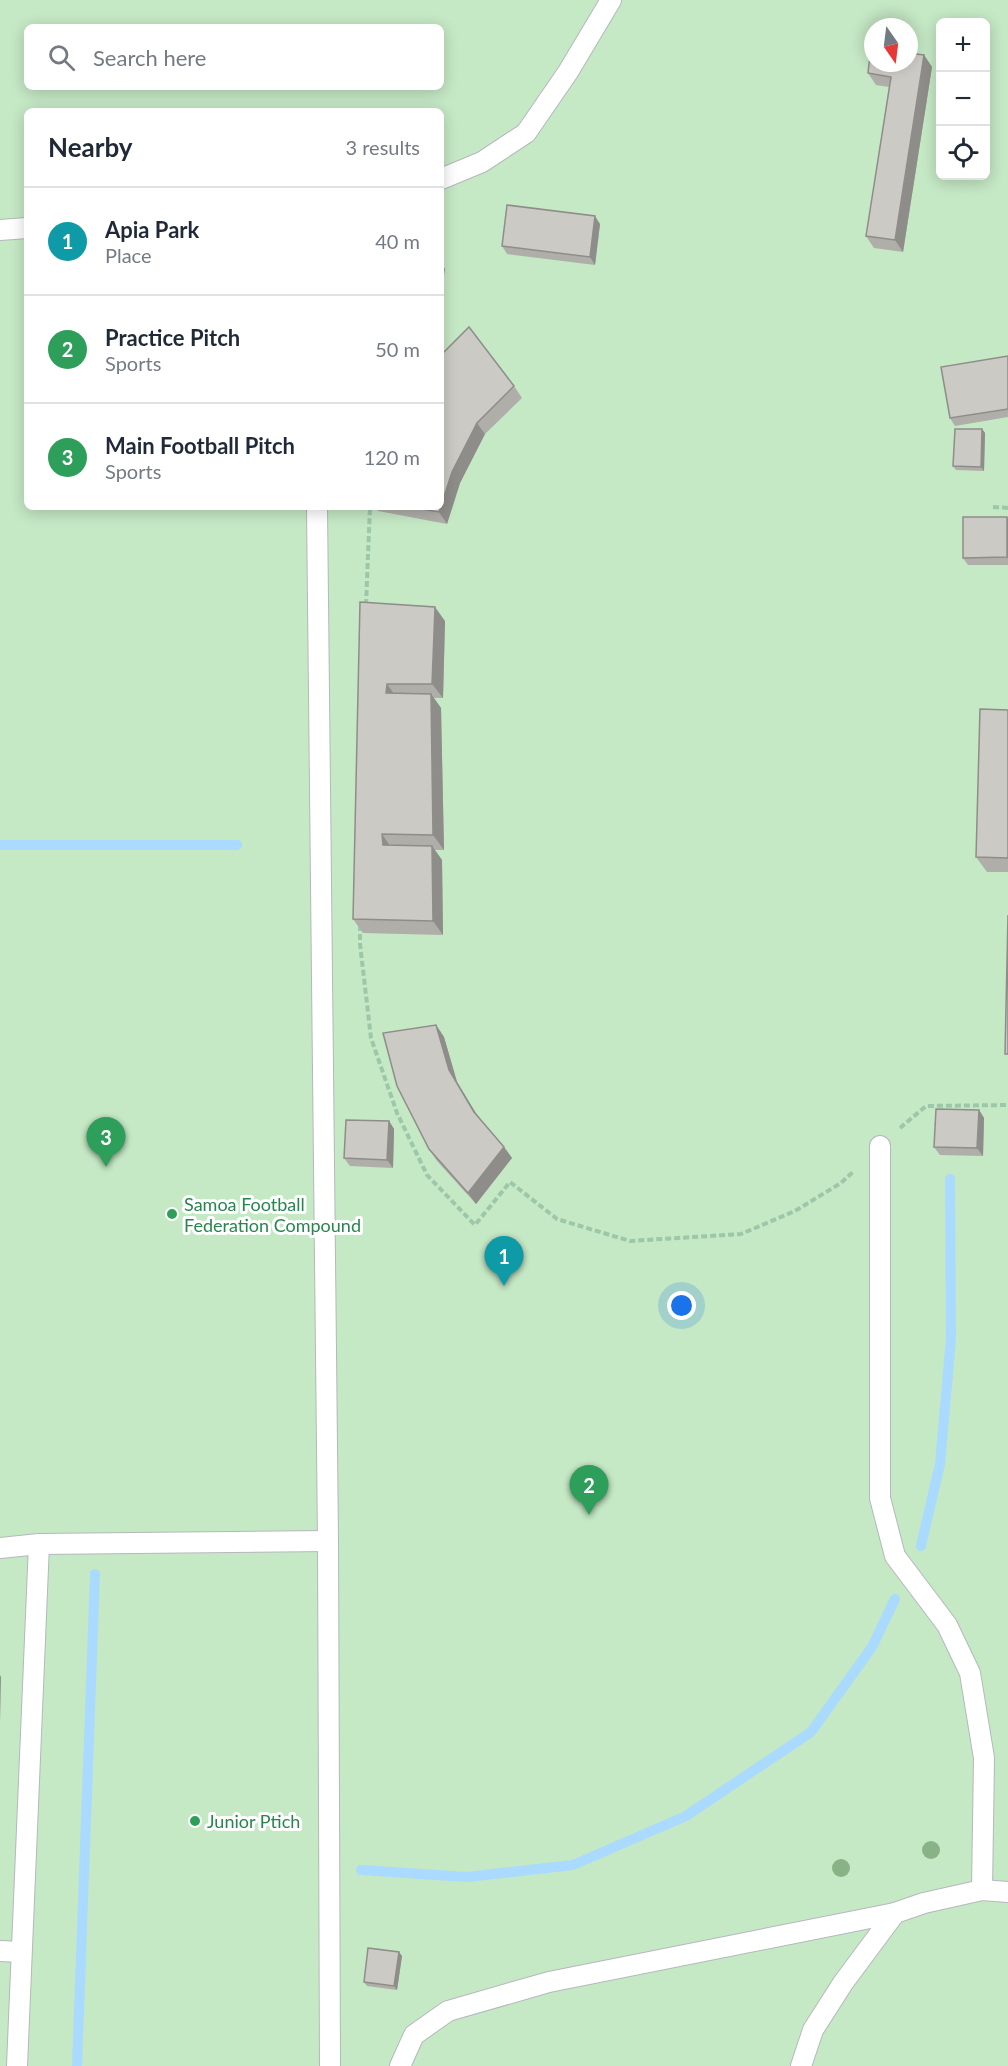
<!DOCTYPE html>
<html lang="en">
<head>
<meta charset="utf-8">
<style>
  :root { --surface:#fff; --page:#f6f6f7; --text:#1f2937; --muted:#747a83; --line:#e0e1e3; --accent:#2563eb }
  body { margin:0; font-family:Lato,sans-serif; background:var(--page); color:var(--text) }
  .controls { position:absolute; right:18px; top:18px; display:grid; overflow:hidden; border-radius:9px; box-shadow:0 3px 15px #0003 }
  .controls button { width:54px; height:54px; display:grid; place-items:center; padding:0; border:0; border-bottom:2px solid var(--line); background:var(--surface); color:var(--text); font:30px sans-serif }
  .compass { position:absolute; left:864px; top:18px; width:54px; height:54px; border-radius:50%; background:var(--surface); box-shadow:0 3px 15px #0003; rotate:166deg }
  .you { position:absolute; left:682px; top:1306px; width:21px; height:21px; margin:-15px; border:4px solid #fff; border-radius:50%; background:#1a73e8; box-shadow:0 0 0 9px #1a73e833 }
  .badge { display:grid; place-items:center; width:39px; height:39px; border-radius:50%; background:var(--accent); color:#fff; font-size:20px; font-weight:700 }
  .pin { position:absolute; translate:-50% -50px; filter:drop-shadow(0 2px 3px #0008) }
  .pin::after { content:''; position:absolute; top:32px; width:21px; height:18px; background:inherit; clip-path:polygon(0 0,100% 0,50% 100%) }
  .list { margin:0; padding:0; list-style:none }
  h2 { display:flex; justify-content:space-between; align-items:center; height:78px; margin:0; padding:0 24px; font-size:26px }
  h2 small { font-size:20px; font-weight:400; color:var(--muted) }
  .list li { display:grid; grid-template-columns:39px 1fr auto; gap:18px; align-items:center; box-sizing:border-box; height:108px; padding:0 24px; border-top:2px solid var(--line) }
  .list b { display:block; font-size:22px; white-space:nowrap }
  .list p { margin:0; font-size:20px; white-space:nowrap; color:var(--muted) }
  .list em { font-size:20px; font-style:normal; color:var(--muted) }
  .icon { flex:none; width:33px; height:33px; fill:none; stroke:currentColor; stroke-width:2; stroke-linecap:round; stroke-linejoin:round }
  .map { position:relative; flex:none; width:1008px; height:2066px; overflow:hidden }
  .search { position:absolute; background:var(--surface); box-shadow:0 3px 15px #0003; left:24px; top:24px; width:420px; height:66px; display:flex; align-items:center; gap:15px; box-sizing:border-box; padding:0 21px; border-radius:9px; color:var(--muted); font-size:22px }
  .panel { position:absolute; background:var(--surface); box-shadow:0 3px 15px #0003; left:24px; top:108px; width:420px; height:402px; border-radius:9px }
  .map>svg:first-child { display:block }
  .green { fill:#c5e8c5; fill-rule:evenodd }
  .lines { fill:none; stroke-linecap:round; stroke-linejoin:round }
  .stream { stroke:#aadaff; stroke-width:10 }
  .service-casing { stroke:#b5b8bc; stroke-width:22 }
  .path { stroke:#9cc7a9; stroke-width:4; stroke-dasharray:6 3; stroke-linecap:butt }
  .service { stroke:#fff; stroke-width:20 }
  .tree { fill:#89b387 }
  .wall { fill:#afaea9 }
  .shaded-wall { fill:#8f8d8a }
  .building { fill:#cccac5; stroke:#8f8d8a; stroke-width:1.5 }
  .leisure-dot { fill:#2e9e5b; stroke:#fff; stroke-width:2 }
  .labels { text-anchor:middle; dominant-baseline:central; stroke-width:6; stroke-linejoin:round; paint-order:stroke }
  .leisure-label { font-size:18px; fill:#27864d; stroke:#fff; text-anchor:start }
</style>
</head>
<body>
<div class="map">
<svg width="1008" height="2066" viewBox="0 0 1008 2066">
  <rect width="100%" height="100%" fill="#f1efe8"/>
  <path class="green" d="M 0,0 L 1008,0 L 1008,2066 L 0,2066 ZM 940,22 L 986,22 L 986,176 L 940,176 ZM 27,27 L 441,27 L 441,87 L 27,87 ZM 873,27 L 909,27 L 909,63 L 873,63 ZM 27,111 L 441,111 L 441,507 L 27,507 Z"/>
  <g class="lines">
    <g class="stream">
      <polyline points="0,845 237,845"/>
      <polyline points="921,1546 940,1464 951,1338 950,1179"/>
      <polyline points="361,1870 467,1877 573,1865 686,1816 811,1732 872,1647 895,1599"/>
      <polyline points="77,2066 95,1574"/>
    </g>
    <g class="service-casing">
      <g id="service">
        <polyline points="441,179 482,162 526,133 568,72 611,0"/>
        <polyline points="0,230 27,228"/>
        <polyline points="317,507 328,1541 330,2066"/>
        <polyline points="880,1146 880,1498 895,1556 947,1625 970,1673 984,1758 982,1890"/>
        <polyline points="0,1548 39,1544 328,1541"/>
        <polyline points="0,1951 21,1952"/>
        <polyline points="17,2066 39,1544"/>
        <polyline points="400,2066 414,2035 448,2011 549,1982 895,1913"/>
        <polyline points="801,2066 813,2030 843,1983 895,1913 924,1903 982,1890 1008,1892"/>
      </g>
    </g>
    <g class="path">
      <polyline points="993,507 1008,508"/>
      <polyline points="366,605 370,507"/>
      <polyline points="360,925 360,944 371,1038 397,1113 427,1175 475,1225 510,1182 557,1219 630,1241 741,1234 795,1211 841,1183 853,1172"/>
      <polyline points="900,1128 926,1106 1008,1105"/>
    </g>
    <use href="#service" class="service"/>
  </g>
  <g class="tree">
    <circle cx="931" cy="1850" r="9"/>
    <circle cx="841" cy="1868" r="9"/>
  </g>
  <g class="wall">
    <polygon points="924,55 932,67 903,252 874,248 866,236 889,87 876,85 868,73"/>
    <polygon points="600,224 595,265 507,254 502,246"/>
    <polygon points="441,355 514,386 522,398 485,434 460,483 447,524 378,511 375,507 441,507"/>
    <polygon points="1008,356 1008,417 955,426 950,418"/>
    <polygon points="982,429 985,433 984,471 956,470 953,466"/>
    <polygon points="1007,517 1008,519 1008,565 968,565 963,558"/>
    <polygon points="360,602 445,621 443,698 434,698 441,708 444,850 435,850 442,860 443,935 363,933 353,919"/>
    <polygon points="1008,710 1008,872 987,872 976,857"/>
    <polygon points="436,1025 444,1037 457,1082 477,1116 504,1147 512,1158 476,1204 437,1161 429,1149"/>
    <polygon points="979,1110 984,1118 983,1156 940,1155 934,1147"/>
    <polygon points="389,1121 394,1129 393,1168 350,1166 344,1158"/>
    <polygon points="402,1956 397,1990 367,1986 364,1982"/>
  </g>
  <g class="shaded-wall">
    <polygon points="924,55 932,67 903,252 895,240"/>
    <polygon points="595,216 600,224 595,265 590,257"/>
    <polygon points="441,263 445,269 441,293"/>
    <polygon points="477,423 485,434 460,483 447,524 439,512 452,472"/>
    <polygon points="982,429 985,433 984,471 981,467"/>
    <polygon points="1007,517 1008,519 1008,559 1007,557"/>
    <polygon points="435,607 445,621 443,698 432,684"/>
    <polygon points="387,684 397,698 386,693"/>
    <polygon points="431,694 441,708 444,850 433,835"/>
    <polygon points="382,834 392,849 383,845"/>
    <polygon points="432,846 442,860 443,935 433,921"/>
    <polygon points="436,1025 444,1037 457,1082 482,1123 474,1112 449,1070"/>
    <polygon points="979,1110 984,1118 983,1156 977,1148"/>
    <polygon points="389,1121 394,1129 393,1168 387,1160"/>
    <polygon points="504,1147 512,1158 476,1204 468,1193"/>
    <polygon points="0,1675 1,1677 0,1723"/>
    <polygon points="399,1952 402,1956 397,1990 394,1986"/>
  </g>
  <g class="building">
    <polygon points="871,47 873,48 873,63 909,63 909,53 924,55 895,240 866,236 891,77 868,73"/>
    <polygon points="507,205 595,216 590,257 502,246"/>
    <polygon points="469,327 514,386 477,423 452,472 441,506 441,355"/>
    <polygon points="1008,356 1008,409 950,418 941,367"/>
    <polygon points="955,429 982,429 981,467 953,466"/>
    <polygon points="410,507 441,507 439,512"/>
    <polygon points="963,517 1007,517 1007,557 963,558"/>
    <polygon points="360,602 435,607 432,684 387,684 386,693 431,694 433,835 382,834 383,845 432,846 433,921 353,919"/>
    <polygon points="980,709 1008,710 1008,858 976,857"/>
    <polygon points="1008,915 1008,1054 1005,1054"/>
    <polygon points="436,1025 449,1070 474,1112 504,1147 468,1193 429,1149 397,1086 383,1033"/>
    <polygon points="936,1109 979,1110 977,1148 934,1147"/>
    <polygon points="346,1120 389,1121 387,1160 344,1158"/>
    <polygon points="368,1948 399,1952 394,1986 364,1982"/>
  </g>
  <g class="leisure-dot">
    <circle cx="172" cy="1214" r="6"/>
    <circle cx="195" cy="1821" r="6"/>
  </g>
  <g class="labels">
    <g class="leisure-label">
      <text x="184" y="1204">Samoa Football<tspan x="184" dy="21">Federation Compound</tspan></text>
      <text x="207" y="1821">Junior Ptich</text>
    </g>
  </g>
</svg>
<div class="controls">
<button>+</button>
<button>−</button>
<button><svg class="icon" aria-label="locate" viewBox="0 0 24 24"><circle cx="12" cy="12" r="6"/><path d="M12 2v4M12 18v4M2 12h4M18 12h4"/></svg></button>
</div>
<svg class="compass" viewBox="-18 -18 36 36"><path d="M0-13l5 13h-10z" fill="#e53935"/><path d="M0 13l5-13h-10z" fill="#747a83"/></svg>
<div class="you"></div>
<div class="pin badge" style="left:504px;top:1286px;background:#0f9aa8">1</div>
<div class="pin badge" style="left:589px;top:1515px;background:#2e9e5b">2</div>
<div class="pin badge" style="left:106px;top:1167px;background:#2e9e5b">3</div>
<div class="search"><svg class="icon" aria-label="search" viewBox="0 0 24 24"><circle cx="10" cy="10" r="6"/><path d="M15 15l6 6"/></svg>Search here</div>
<section class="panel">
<h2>Nearby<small>3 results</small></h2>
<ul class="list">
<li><span class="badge" style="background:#0f9aa8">1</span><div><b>Apia Park</b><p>Place</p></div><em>40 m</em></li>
<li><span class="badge" style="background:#2e9e5b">2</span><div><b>Practice Pitch</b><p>Sports</p></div><em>50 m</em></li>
<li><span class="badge" style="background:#2e9e5b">3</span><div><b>Main Football Pitch</b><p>Sports</p></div><em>120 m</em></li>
</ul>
</section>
</div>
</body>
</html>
